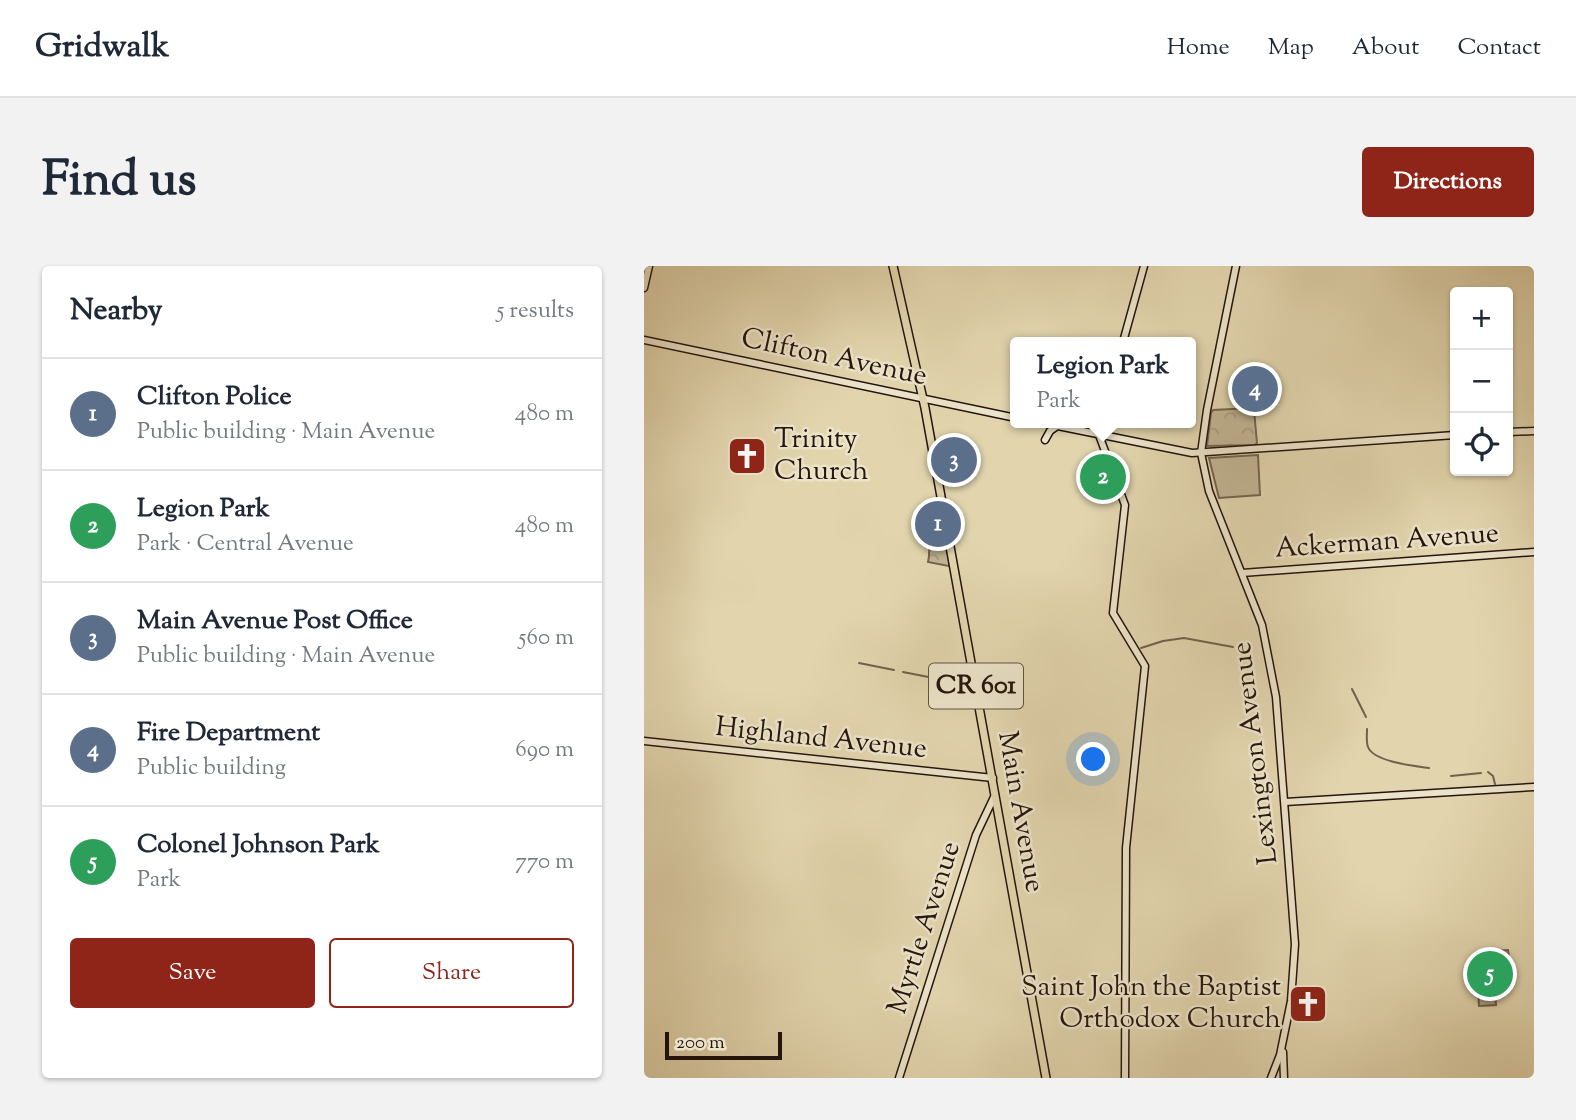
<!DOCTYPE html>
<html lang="en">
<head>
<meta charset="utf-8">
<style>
  :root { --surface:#fff; --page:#f2f2f3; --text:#1f2937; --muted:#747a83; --line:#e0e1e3; --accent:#8f2418 }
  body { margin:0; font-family:"Sorts Mill Goudy",serif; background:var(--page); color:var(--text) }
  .controls { position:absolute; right:21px; top:21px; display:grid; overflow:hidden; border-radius:7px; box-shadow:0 2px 5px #0004 }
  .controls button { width:63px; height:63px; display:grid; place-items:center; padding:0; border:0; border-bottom:2px solid var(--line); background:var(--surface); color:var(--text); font:35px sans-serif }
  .scale { position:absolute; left:21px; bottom:18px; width:117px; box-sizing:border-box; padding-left:7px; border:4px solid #25150d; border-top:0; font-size:19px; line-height:24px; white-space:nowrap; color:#25150d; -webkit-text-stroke:5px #ece4ca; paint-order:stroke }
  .you { position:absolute; left:450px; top:494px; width:24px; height:24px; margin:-18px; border:5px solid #fff; border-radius:50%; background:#1a73e8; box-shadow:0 0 0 10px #1a73e833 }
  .badge { display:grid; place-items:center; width:46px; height:46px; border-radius:50%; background:var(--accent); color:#fff; font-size:23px; font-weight:700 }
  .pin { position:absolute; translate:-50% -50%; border:4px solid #fff; box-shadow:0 2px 7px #0006 }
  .popup { position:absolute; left:366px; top:71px; width:186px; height:91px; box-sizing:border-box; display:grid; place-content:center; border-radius:7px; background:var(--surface); filter:drop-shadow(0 2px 5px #0005); font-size:23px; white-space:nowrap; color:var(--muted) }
  .popup b { font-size:26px; color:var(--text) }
  .popup::after { content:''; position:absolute; left:50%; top:100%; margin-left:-14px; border:14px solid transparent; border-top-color:var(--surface) }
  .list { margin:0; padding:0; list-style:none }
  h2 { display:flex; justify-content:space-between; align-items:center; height:91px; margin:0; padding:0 28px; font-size:30px }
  h2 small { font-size:23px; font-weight:400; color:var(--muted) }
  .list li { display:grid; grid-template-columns:46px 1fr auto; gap:21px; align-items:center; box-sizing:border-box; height:112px; padding:0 28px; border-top:2px solid var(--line) }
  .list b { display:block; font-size:26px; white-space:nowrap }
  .list p { margin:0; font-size:23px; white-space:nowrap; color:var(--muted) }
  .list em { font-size:23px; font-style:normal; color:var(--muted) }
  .actions { display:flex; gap:14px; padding:21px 28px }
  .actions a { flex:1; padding:16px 0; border:2px solid var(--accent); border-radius:7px; text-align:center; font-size:24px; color:var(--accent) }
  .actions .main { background:var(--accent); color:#fff }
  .icon { flex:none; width:38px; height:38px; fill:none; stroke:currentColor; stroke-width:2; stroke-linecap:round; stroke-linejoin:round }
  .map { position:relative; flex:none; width:890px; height:812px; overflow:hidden; border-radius:7px }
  header { display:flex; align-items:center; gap:42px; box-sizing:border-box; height:98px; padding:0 35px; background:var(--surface); border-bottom:2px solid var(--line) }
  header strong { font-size:33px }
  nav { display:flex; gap:38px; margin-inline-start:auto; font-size:24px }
  .intro { display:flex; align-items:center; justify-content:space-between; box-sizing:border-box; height:168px; padding:0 42px }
  h1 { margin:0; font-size:49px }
  .button { padding:18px 32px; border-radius:7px; background:var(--accent); color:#fff; font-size:24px; font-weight:700 }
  main { display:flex; gap:42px; padding:0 42px }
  aside { flex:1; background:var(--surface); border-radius:7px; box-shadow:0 2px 5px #0004 }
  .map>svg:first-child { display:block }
  .green { fill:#c2b493; stroke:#746450; stroke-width:2 }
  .forest { fill:url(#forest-crowns); stroke:#746450; stroke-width:2 }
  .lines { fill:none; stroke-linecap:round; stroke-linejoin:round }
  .stream { stroke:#70614d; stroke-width:2 }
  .secondary-casing { stroke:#25150d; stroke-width:9 }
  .primary-casing { stroke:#25150d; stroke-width:10 }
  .secondary { stroke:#ece4ca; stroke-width:6 }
  .primary { stroke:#e2d5ae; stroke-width:7 }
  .labels { text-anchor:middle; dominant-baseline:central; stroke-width:5; stroke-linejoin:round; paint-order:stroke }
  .shield { fill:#ece4ca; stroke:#615346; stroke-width:2 }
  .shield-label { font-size:26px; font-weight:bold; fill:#25150d }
  .street-label { font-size:28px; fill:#25150d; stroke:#ece4ca }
  .poi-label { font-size:28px; fill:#25150d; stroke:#ece4ca; text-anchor:start }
</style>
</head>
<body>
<header>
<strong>Gridwalk</strong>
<nav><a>Home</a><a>Map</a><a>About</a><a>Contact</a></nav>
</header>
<div class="intro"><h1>Find us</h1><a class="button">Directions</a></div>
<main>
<aside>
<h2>Nearby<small>5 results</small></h2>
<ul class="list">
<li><span class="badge" style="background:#5c6f8a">1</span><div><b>Clifton Police</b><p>Public building · Main Avenue</p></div><em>480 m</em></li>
<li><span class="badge" style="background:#2e9e5b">2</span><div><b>Legion Park</b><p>Park · Central Avenue</p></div><em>480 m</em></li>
<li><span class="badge" style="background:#5c6f8a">3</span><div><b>Main Avenue Post Office</b><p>Public building · Main Avenue</p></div><em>560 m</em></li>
<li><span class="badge" style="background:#5c6f8a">4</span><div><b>Fire Department</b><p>Public building</p></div><em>690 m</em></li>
<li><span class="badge" style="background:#2e9e5b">5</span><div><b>Colonel Johnson Park</b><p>Park</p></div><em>770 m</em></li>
</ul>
<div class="actions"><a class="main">Save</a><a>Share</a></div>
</aside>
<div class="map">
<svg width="890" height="812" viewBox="0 0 890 812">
  <defs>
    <pattern id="forest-crowns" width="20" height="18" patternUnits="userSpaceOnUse" patternTransform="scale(1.75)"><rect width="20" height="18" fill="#c2b493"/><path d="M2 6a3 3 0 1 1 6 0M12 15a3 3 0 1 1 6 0" fill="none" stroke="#a79a7e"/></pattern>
  </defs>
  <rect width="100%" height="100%" fill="#e2d5ae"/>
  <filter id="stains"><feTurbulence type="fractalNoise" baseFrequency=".00286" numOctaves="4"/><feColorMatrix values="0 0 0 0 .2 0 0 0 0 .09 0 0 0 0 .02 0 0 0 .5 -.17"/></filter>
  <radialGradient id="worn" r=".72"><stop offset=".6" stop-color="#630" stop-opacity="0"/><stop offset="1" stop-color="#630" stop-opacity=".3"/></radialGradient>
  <polygon class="green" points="614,189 616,229 575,232 565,192"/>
  <g class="forest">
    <polygon points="608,142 610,144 613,177 611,179 563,180 567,147 569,144"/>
    <polygon points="456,190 471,230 452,227"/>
    <path d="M 283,242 L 299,245 L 310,301 L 284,296 C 289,276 279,261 283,242 Z"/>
    <polygon points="864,684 866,700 858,701 858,715 850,715 852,739 835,740 832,686"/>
  </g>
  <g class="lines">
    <g class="stream">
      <polyline points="497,382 519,375 540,372 589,381"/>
      <polyline points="215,397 250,404"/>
      <polyline points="259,406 325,419"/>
      <polyline points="708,423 722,451"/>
      <path d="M 723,463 C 723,469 722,476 724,481 C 730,496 771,500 785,502"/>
      <polyline points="844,506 849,510 851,518"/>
      <polyline points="807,510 837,507"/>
    </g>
    <g class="secondary-casing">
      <g id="secondary">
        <polyline points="592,0 563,144 557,187 565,225 618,359 632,431 651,678 647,735 636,789 627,812"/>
        <polyline points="0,22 5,0"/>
        <polyline points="0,74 372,152"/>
        <polyline points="479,76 500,0"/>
        <polyline points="399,157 548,187 811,169"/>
        <polyline points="864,166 890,165"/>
        <polyline points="455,169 481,239 469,347 501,400 482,582 481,812"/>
        <polyline points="455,169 458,157"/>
        <polyline points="401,174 406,165 413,160"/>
        <polyline points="598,307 890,286"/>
        <polyline points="0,475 349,512"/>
        <polyline points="641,536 890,521"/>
        <polyline points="639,786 640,812"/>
        <polyline points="255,812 332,569 351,529"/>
      </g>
    </g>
    <g class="primary-casing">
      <polyline id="primary" points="249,0 281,142 402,812"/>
    </g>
    <use href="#secondary" class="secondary"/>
    <use href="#primary" class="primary"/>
  </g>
  <defs>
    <g id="church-square" transform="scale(2.0125)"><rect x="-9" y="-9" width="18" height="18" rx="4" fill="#8f2418" stroke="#ece4ca"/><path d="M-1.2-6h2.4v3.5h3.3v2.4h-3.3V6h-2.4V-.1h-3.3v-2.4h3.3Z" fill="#fff"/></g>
  </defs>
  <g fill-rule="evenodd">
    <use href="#church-square" x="103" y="190"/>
    <use href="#church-square" x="664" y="738"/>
  </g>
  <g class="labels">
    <rect class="shield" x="285" y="397.5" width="94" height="45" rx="5"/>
    <g class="shield-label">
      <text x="332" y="420">CR 601</text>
    </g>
    <g class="street-label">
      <text transform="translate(190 92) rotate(12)">Clifton Avenue</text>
      <text transform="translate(743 276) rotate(-4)">Ackerman Avenue</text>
      <text transform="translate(177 473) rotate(6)">Highland Avenue</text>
      <text transform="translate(612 487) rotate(-97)">Lexington Avenue</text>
      <text transform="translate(376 546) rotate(80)">Main Avenue</text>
      <text transform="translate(281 662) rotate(-72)">Myrtle Avenue</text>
    </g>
    <g class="poi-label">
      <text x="130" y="174">Trinity<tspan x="130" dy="32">Church</tspan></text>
      <text x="637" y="722" text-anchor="end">Saint John the Baptist<tspan x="637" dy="32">Orthodox Church</tspan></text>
    </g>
  </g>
  <rect width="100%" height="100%" filter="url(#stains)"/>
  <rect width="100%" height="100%" fill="url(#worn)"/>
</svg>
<div class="controls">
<button>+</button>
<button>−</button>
<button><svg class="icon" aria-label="locate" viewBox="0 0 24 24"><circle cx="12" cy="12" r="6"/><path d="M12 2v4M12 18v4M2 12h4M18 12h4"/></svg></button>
</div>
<div class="scale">200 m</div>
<div class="you"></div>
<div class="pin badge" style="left:294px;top:258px;background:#5c6f8a">1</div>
<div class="pin badge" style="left:459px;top:211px;background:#2e9e5b">2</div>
<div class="popup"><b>Legion Park</b>Park</div>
<div class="pin badge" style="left:310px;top:194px;background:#5c6f8a">3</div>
<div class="pin badge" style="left:611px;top:123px;background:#5c6f8a">4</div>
<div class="pin badge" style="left:846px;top:708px;background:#2e9e5b">5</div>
</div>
</main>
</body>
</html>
